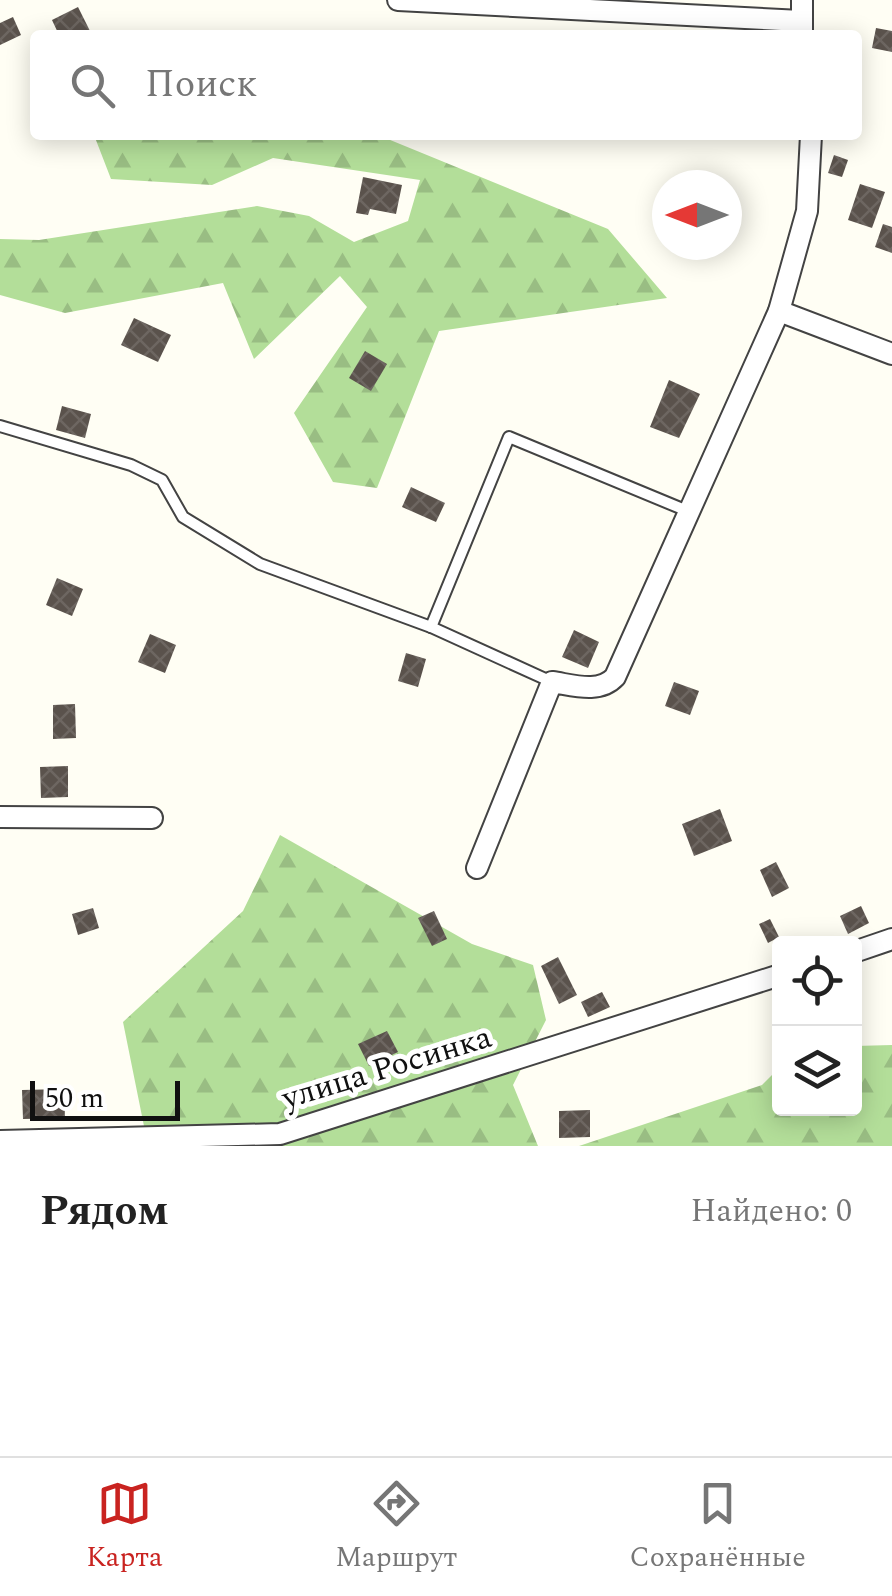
<!DOCTYPE html>
<html lang="ru">
<head>
<meta charset="utf-8">
<style>
  :root { --surface:#fff; --page:#f6f6f6; --text:#222; --muted:#767676; --line:#e0e0e0; --accent:#c92320 }
  body { margin:0; font-family:Spectral,serif; background:var(--page); color:var(--text) }
  .controls { position:absolute; right:30px; bottom:30px; display:grid; overflow:hidden; border-radius:10px; box-shadow:0 5px 25px #0003 }
  .controls button { width:90px; height:90px; display:grid; place-items:center; padding:0; border:0; border-bottom:2px solid var(--line); background:var(--surface); color:var(--text); font:50px sans-serif }
  .compass { position:absolute; left:652px; top:170px; width:90px; height:90px; border-radius:50%; background:var(--surface); box-shadow:0 5px 25px #0003; rotate:270deg }
  .scale { position:absolute; left:30px; bottom:25px; width:150px; box-sizing:border-box; padding-left:10px; border:5px solid #101010; border-top:0; font-size:28px; line-height:35px; white-space:nowrap; color:#101010; -webkit-text-stroke:8px #fff; paint-order:stroke }
  .list { margin:0; padding:0; list-style:none }
  h2 { display:flex; justify-content:space-between; align-items:center; height:130px; margin:0; padding:0 40px; font-size:42px }
  h2 small { font-size:32px; font-weight:400; color:var(--muted) }
  .icon { flex:none; width:55px; height:55px; fill:none; stroke:currentColor; stroke-width:2; stroke-linecap:round; stroke-linejoin:round }
  .map { position:relative; flex:none; width:892px; height:1146px; overflow:hidden }
  .search { position:absolute; background:var(--surface); box-shadow:0 5px 25px #0003; left:30px; right:30px; top:30px; height:110px; display:flex; align-items:center; gap:25px; box-sizing:border-box; padding:0 35px; border-radius:10px; color:var(--muted); font-size:38px }
  .sheet { height:310px; background:var(--surface) }
  nav { display:flex; justify-content:space-around; align-items:center; box-sizing:border-box; height:140px; border-top:2px solid var(--line); background:var(--surface); font-size:28px; color:var(--muted) }
  nav a { display:grid; justify-items:center; gap:5px }
  nav .on { color:var(--accent) }
  .map>svg:first-child { display:block }
  .forest { fill:url(#forest-firs) }
  .building { fill:url(#building-cross-hatch) }
  .lines { fill:none; stroke-linecap:round; stroke-linejoin:round }
  .lane-casing { stroke:#434343; stroke-width:14 }
  .street-casing { stroke:#434343; stroke-width:24 }
  .lane { stroke:#fff; stroke-width:10 }
  .street { stroke:#fff; stroke-width:20 }
  .labels { text-anchor:middle; dominant-baseline:central; stroke-width:10; stroke-linejoin:round; paint-order:stroke }
  .street-label { font-size:32px; fill:#101010; stroke:#fff }
</style>
</head>
<body>
<div class="map">
<svg width="892" height="1146" viewBox="0 0 892 1146">
  <defs>
    <pattern id="forest-firs" width="22" height="20" patternUnits="userSpaceOnUse" patternTransform="scale(2.5)"><rect width="22" height="20" fill="#b3de99"/><path d="M5 1l3.5 6h-7zM16 11l3.5 6h-7z" fill="#99bd83"/></pattern>
    <pattern id="building-cross-hatch" width="8" height="8" patternUnits="userSpaceOnUse" patternTransform="scale(2.5)"><rect width="8" height="8" fill="#5a524c"/><path d="M0 0l8 8M0 8l8-8" fill="none" stroke="#6d6661"/></pattern>
  </defs>
  <rect width="100%" height="100%" fill="#fffef4"/>
  <g class="forest">
    <polygon points="94,135 378,135 608,229 667,298 439,331 377,488 333,482 294,413 367,307 340,276 254,359 223,283 65,313 0,295 0,239 39,240 257,206 309,216 354,242 408,221 420,180 273,158 212,185 111,179"/>
    <polygon points="280,835 472,944 533,965 546,1020 513,1085 538,1146 148,1146 123,1022 243,911"/>
    <polygon points="892,1045 892,1146 579,1146 762,1085 779,1068 780,1108 854,1108 855,1046"/>
  </g>
  <g class="building">
    <polygon points="78,7 92,35 59,35 52,20"/>
    <polygon points="13,17 21,35 0,45 0,23"/>
    <polygon points="876,28 892,31 892,52 872,48"/>
    <polygon points="834,155 848,160 842,177 828,173"/>
    <polygon points="363,177 402,185 396,214 370,209 368,215 356,213"/>
    <polygon points="860,184 885,192 872,228 848,220"/>
    <polygon points="883,224 892,227 892,253 875,247"/>
    <polygon points="134,318 171,335 158,362 121,345"/>
    <polygon points="365,351 387,364 371,391 349,378"/>
    <polygon points="669,380 700,394 679,438 650,427"/>
    <polygon points="62,406 91,414 85,438 56,430"/>
    <polygon points="411,487 445,503 436,522 402,507"/>
    <polygon points="57,578 83,589 72,616 46,605"/>
    <polygon points="574,630 599,642 588,668 562,657"/>
    <polygon points="150,634 176,645 165,673 138,662"/>
    <polygon points="406,653 426,659 418,687 398,681"/>
    <polygon points="674,682 699,691 690,715 665,706"/>
    <polygon points="75,704 76,738 53,739 53,705"/>
    <polygon points="68,766 68,797 41,798 40,767"/>
    <polygon points="720,809 732,841 694,856 682,824"/>
    <polygon points="776,862 789,888 772,897 760,870"/>
    <polygon points="861,906 869,923 848,934 840,916"/>
    <polygon points="93,908 99,928 78,935 72,914"/>
    <polygon points="434,911 447,939 432,946 418,918"/>
    <polygon points="770,919 779,937 768,943 759,924"/>
    <polygon points="558,957 577,995 559,1004 541,966"/>
    <polygon points="602,992 610,1007 588,1017 581,1002"/>
    <polygon points="387,1031 398,1052 369,1066 358,1044"/>
    <polygon points="64,1089 65,1118 23,1119 22,1090"/>
    <polygon points="590,1110 590,1137 559,1138 559,1111"/>
  </g>
  <g class="lines">
    <g class="lane-casing">
      <g id="lane">
        <polyline points="0,426 131,465 162,480 183,517 260,564 431,627 552,682"/>
        <polyline points="431,627 509,437 690,512"/>
      </g>
    </g>
    <g class="street-casing">
      <g id="street">
        <polyline points="398,0 801,21"/>
        <polyline points="802,35 802,0"/>
        <polyline points="779,311 892,354"/>
        <polyline points="0,817 152,818"/>
        <path d="M 477,868 L 552,682 C 573,685 599,694 615,677 L 779,311 L 807,211 L 811,135"/>
        <polyline points="854,952 892,939"/>
        <polyline points="0,1141 280,1134 780,975"/>
      </g>
    </g>
    <use href="#lane" class="lane"/>
    <use href="#street" class="street"/>
  </g>
  <g class="labels">
    <g class="street-label">
      <text transform="translate(387 1068) rotate(-17)">улица Росинка</text>
    </g>
  </g>
</svg>
<div class="controls">
<button><svg class="icon" aria-label="locate" viewBox="0 0 24 24"><circle cx="12" cy="12" r="6"/><path d="M12 2v4M12 18v4M2 12h4M18 12h4"/></svg></button>
<button><svg class="icon" aria-label="layers" viewBox="0 0 24 24"><path d="M12 4l9 5-9 5-9-5zM3 14l9 5 9-5"/></svg></button>
</div>
<svg class="compass" viewBox="-18 -18 36 36"><path d="M0-13l5 13h-10z" fill="#e53935"/><path d="M0 13l5-13h-10z" fill="#767676"/></svg>
<div class="scale">50 m</div>
<div class="search"><svg class="icon" aria-label="search" viewBox="0 0 24 24"><circle cx="10" cy="10" r="6"/><path d="M15 15l6 6"/></svg>Поиск</div>
</div>
<section class="sheet">
<h2>Рядом<small>Найдено: 0</small></h2>
<ul class="list">
</ul>
</section>
<nav>
<a class="on"><svg class="icon" aria-label="map" viewBox="0 0 24 24"><path d="M3 6l6-2 6 2 6-2v14l-6 2-6-2-6 2zM9 4v14M15 6v14"/></svg>Карта</a>
<a><svg class="icon" aria-label="directions" viewBox="0 0 24 24"><path d="M12 3l9 9-9 9-9-9zM9 14v-3h6M13 9l2 2-2 2"/></svg>Маршрут</a>
<a><svg class="icon" aria-label="saved" viewBox="0 0 24 24"><path d="M7 4h10v16l-5-4-5 4z"/></svg>Сохранённые</a>
</nav>
</body>
</html>
